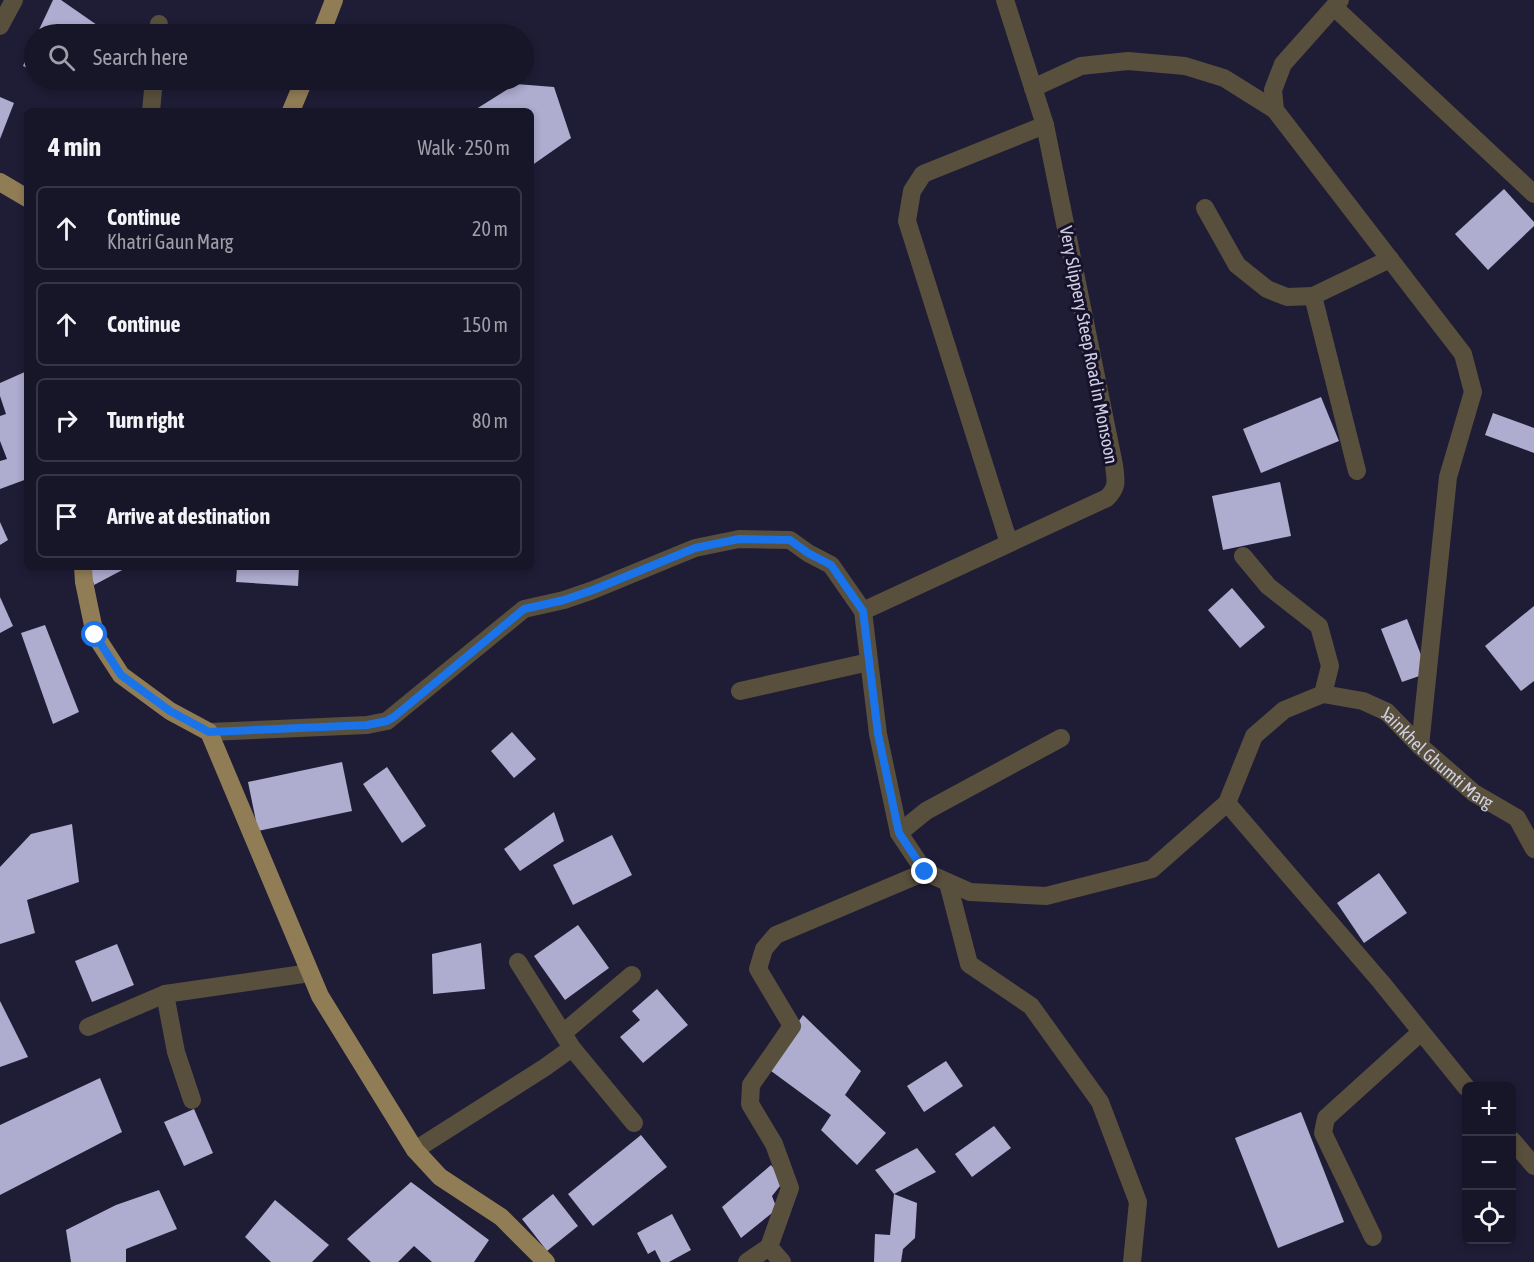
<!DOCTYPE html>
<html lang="en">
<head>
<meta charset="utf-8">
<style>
  :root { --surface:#171528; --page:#201e30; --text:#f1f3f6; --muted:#9e9fa8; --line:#363445 }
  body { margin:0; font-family:"Asap Condensed",sans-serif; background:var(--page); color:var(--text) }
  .controls { position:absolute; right:18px; bottom:18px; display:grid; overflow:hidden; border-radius:9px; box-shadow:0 3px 9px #0003 }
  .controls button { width:54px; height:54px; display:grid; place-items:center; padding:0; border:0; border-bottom:2px solid var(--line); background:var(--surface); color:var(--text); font:30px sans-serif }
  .stop { position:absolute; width:18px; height:18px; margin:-14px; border:4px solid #1a73e8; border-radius:50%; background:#fff }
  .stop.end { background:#1a73e8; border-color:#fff; box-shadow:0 2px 6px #0008 }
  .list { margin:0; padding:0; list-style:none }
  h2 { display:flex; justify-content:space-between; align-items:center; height:78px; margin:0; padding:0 24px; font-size:26px }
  h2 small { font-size:20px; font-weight:400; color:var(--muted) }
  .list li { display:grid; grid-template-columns:39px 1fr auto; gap:18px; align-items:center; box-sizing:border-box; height:84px; margin:0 12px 12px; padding:0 12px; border:2px solid var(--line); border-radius:9px }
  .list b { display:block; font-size:22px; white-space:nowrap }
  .list p { margin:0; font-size:20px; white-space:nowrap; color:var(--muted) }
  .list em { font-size:20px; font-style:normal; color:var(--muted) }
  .icon { flex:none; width:33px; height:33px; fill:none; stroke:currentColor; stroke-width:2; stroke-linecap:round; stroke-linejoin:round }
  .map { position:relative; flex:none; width:1534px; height:1262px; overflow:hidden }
  .search { position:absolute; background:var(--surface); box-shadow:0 3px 9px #0003; left:24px; top:24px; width:510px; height:66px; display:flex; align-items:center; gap:15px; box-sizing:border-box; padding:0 21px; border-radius:33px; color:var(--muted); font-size:22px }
  .panel { position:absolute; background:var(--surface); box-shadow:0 3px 9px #0003; left:24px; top:108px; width:510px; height:462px; border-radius:9px }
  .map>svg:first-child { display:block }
  .building { fill:#aeaccf }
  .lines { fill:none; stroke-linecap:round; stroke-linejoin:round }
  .minor { stroke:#584f3c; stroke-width:18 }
  .major { stroke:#907d55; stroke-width:18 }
  .route { stroke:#1a73e8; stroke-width:8 }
  .labels { text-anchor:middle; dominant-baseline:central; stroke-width:6; stroke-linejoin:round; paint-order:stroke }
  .street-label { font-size:18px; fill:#d1d0e2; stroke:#16122c }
</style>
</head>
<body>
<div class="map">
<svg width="1534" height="1262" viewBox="0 0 1534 1262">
  <rect width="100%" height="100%" fill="#1f1c36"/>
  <g class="building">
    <polygon points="53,0 61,0 110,34 37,34"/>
    <polygon points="34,41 34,71 23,66"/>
    <polygon points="53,80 80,80 73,89"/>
    <polygon points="516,84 554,87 571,138 531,166 531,111 473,111"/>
    <polygon points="0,97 14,103 0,139"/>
    <polygon points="1504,189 1534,222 1534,226 1488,270 1455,234"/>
    <polygon points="27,371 27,479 0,489 0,461 7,459 0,441 0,416 6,414 0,396 0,383"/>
    <polygon points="1321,397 1339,441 1261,473 1243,429"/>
    <polygon points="1493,413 1534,428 1534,453 1485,435"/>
    <polygon points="1280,482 1291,536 1223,550 1212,496"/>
    <polygon points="0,522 8,540 0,545"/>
    <polygon points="89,567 128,567 94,585"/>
    <polygon points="237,567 299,567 298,586 236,582"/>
    <polygon points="1232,588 1265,627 1240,648 1208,610"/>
    <polygon points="0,597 13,626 0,633"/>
    <polygon points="1534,606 1534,681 1521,691 1485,646"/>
    <polygon points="1407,619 1428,673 1402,682 1381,629"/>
    <polygon points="45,625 79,712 53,724 21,633"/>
    <polygon points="512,732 536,759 514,778 491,751"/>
    <polygon points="342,762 352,811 258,831 248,782"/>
    <polygon points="387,767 426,826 402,843 363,784"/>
    <polygon points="554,812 564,841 520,871 504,849"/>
    <polygon points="72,824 79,882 27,900 35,933 0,944 0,867 31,834"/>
    <polygon points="612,835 632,875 573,905 553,865"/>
    <polygon points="1379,873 1407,913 1364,943 1337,903"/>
    <polygon points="578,925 609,968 565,1000 534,956"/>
    <polygon points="481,943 485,989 433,994 432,954"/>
    <polygon points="117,944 134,985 92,1002 75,961"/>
    <polygon points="657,989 688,1025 643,1063 620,1037 640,1020 632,1011"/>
    <polygon points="0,1001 28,1057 0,1067"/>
    <polygon points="803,1015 861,1071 845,1095 886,1133 857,1165 821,1130 831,1115 767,1068"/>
    <polygon points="946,1061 963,1086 924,1112 907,1086"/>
    <polygon points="100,1078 122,1132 0,1195 0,1125"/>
    <polygon points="194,1109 213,1153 184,1166 164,1122"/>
    <polygon points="1301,1112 1344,1222 1278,1248 1235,1138"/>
    <polygon points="994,1126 1011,1148 972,1177 955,1154"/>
    <polygon points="641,1135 667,1167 593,1226 568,1194"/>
    <polygon points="917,1148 936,1172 894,1194 875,1170"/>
    <polygon points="771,1165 784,1181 772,1196 777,1209 741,1238 722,1207"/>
    <polygon points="411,1182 489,1240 474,1262 432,1262 414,1246 398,1262 371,1262 347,1239"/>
    <polygon points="159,1190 177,1229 126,1249 126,1262 71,1262 66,1230 116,1205"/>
    <polygon points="553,1194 578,1226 547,1251 522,1219"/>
    <polygon points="894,1194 917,1203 915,1238 903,1249 901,1262 874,1262 875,1234 890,1235"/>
    <polygon points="275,1200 329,1245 312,1262 271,1262 245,1237"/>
    <polygon points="672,1214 691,1250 669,1262 661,1262 655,1250 648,1254 637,1233"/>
  </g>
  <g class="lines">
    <g class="minor">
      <polyline points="1340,0 1283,64 1273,90 1275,110 1463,354 1473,392 1448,477 1420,746"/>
      <polyline points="1334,7 1534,194"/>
      <polyline points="0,26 14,0"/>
      <polyline points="158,34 159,24"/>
      <polyline points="1033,88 1081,66 1128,61 1185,66 1224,78 1275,110"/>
      <polyline points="151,111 154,80"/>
      <polyline points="1205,208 1237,265 1267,289 1287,297 1313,296"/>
      <polyline points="1357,471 1313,296 1390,259"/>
      <polyline points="1009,543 907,221 912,191 923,174 1045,125"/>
      <polyline points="1243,556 1268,586 1319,626 1330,666 1323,694"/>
      <path d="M 863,611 L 1107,498 C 1118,487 1116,481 1114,465 L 1045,125 L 1005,0"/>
      <polyline points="740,691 869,662"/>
      <path id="s1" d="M 1323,694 L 1363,701 L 1387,712 L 1420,746 L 1474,793 L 1517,818 L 1534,849"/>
      <polyline points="209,732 367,725 387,721 524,609 564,600 593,590 695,548 739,539 790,540 808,553 831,565 863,611 878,734 899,833 925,872 970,892 1046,896 1152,869 1227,803 1254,736 1284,710 1323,694"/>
      <polyline points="1227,803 1381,982 1466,1087"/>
      <polyline points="899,833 926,811 1061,738"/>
      <polyline points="948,883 969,964 1031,1006 1100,1102 1138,1202 1132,1262"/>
      <polyline points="518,962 572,1048 634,1123"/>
      <polyline points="165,994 310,973"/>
      <polyline points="88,1027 165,994 176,1052 192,1100"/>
      <polyline points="563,1033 632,975"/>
      <polyline points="1512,1140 1534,1166"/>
      <polyline points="415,1150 544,1068 572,1048"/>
      <polyline points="1373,1237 1323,1133 1326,1118 1421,1032"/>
      <polyline points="769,1247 782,1262"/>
      <polyline points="747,1262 769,1247 790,1188 774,1144 750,1104 751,1085 792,1026 758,969 764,949 776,935 925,872"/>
    </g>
    <g class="major">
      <polyline points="321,34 334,0"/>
      <polyline points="291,111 304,80"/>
      <polyline points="0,182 27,198"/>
      <polyline points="83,567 84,582 95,635 121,675 170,711 209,732 320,996 415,1150 440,1177 501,1217 546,1262"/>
    </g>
  </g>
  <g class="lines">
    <polyline class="route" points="95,635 121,675 170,711 209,732 367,725 387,721 395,716 524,609 564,600 593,590 695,548 739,539 790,540 808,553 831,565 863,611 878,734 899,833 925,872"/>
  </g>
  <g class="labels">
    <g class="street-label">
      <text transform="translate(1089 345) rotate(79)">Very Slippery Steep Road in Monsoon</text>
      <text stroke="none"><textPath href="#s1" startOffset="135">Jainkhel Ghumti Marg</textPath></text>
    </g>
  </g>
</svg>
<div class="controls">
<button>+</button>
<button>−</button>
<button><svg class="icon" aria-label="locate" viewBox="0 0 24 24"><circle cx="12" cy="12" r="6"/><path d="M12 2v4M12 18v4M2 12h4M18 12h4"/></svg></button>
</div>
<div class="stop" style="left:95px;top:635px"></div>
<div class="stop end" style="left:925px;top:872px"></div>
<div class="search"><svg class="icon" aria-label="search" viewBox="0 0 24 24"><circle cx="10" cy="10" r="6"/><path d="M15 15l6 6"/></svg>Search here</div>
<section class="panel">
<h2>4 min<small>Walk · 250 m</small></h2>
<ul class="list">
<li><svg class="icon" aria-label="ahead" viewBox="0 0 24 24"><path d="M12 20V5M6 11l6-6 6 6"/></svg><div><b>Continue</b><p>Khatri Gaun Marg</p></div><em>20 m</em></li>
<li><svg class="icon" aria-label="ahead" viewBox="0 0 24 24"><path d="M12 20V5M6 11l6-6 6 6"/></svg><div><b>Continue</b></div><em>150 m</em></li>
<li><svg class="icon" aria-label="right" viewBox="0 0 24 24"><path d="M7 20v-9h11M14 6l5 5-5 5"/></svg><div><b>Turn right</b></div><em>80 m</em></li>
<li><svg class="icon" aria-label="arrive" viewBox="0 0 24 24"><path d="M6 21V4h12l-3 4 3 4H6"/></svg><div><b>Arrive at destination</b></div></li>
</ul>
</section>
</div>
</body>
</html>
